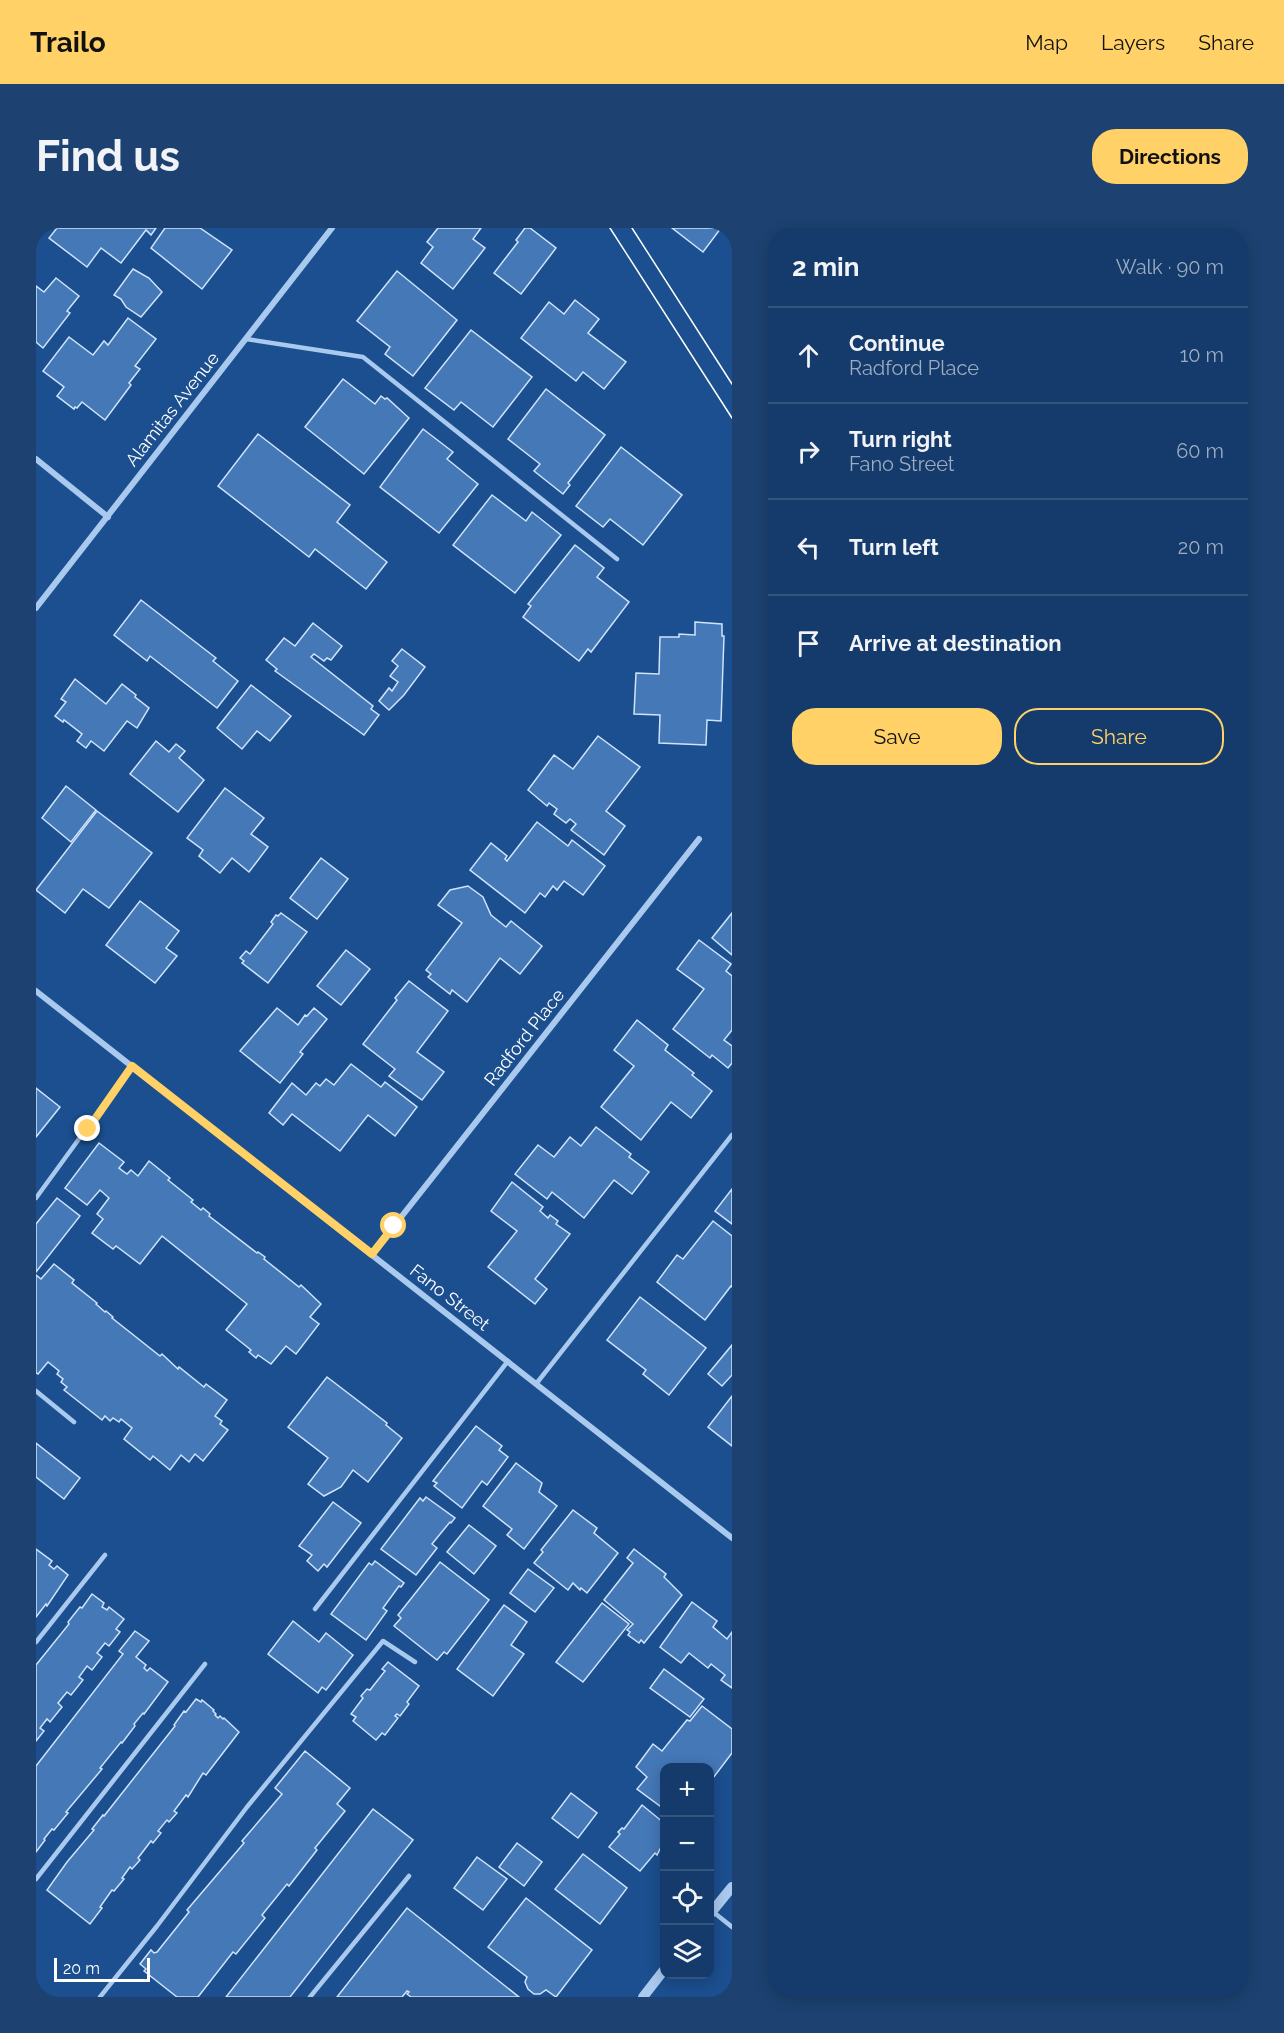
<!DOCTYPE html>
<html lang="en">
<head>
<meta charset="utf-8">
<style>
  :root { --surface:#143b6b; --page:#1d4271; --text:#f1f3f6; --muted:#9dadc1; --line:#33557e; --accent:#ffd166 }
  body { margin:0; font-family:Raleway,sans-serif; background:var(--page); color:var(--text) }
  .controls { position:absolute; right:18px; bottom:18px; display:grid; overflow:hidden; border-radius:12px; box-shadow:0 3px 15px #0003 }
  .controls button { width:54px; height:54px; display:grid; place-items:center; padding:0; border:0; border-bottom:2px solid var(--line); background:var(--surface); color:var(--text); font:30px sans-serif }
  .scale { position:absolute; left:18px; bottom:15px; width:96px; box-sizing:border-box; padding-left:6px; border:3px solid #fff; border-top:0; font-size:16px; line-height:21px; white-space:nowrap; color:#fff; -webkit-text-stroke:4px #1b4f8f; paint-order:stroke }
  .stop { position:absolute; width:18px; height:18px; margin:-14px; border:4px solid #ffd166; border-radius:50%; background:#fff }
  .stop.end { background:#ffd166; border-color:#fff; box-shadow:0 2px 6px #0008 }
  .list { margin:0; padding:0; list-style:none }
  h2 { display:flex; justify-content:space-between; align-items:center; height:78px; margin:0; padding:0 24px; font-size:26px }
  h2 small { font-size:20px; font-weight:400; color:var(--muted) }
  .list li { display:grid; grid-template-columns:39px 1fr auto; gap:18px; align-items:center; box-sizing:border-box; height:96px; padding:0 24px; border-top:2px solid var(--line) }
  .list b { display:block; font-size:22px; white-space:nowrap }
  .list p { margin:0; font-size:20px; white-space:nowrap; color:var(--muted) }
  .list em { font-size:20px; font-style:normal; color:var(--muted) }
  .actions { display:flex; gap:12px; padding:18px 24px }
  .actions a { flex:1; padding:14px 0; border:2px solid var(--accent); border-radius:24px; text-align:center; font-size:21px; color:var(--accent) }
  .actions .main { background:var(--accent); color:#111 }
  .icon { flex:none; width:33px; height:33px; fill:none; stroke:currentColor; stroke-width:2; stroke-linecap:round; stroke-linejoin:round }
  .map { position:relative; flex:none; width:696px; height:1769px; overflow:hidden; border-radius:24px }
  header { display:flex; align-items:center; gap:36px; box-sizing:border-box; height:84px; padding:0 30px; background:var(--accent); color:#111 }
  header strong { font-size:28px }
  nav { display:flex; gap:33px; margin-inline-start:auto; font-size:21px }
  .intro { display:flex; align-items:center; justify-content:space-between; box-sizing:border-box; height:144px; padding:0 36px }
  h1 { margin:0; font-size:42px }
  .button { padding:15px 27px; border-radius:24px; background:var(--accent); color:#111; font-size:21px; font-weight:700 }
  main { display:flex; gap:36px; padding:0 36px }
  aside { flex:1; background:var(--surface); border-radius:24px; box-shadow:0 3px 15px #0003 }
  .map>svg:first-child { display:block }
  .building { fill:#4478b7; stroke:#cfe3fa; stroke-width:1.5 }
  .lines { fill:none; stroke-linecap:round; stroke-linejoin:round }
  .service { stroke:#a9c9ee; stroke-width:4.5 }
  .minor { stroke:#a9c9ee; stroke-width:6 }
  .tertiary { stroke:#a9c9ee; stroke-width:10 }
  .tram { stroke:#fff; stroke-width:1.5 }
  .route { stroke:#ffd166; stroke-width:8 }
  .labels { text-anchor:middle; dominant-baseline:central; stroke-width:6; stroke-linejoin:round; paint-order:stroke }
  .street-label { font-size:18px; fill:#fff; stroke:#1b4f8f }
</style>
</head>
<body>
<header>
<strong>Trailo</strong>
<nav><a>Map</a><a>Layers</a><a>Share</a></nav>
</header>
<div class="intro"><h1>Find us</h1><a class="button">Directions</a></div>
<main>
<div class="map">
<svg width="696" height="1769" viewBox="0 0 696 1769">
  <rect width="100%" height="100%" fill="#1b4f8f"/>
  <g class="building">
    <polygon points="21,0 120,0 115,7 110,2 85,35 65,20 51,39 13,10"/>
    <polygon points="129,0 164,0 196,22 166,61 115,20"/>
    <polygon points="402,0 445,0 437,11 449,20 417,61 385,35 397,19 391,14"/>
    <polygon points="489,0 494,0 520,20 485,66 458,45 482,14 480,12"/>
    <polygon points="636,0 685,0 667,24"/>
    <polygon points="97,41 113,50 126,64 105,89 90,79 85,71 78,67"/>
    <polygon points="361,43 421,92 377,148 349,126 354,119 321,93"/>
    <polygon points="20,50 43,68 31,83 34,85 7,120 0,114 0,58 8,64"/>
    <polygon points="539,72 563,91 552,105 590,134 568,161 547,144 540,153 485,110 513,74 528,86"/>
    <polygon points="92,90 120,111 99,138 104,141 93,155 95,157 69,192 46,174 41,180 39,179 38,181 21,168 28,159 7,143 33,109 57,127 68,113 72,117"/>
    <polygon points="435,102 496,149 457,199 425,174 418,182 389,160"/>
    <polygon points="307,151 339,176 345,168 349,171 351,170 373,190 328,246 269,199"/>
    <polygon points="510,161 569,207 532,255 534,257 527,266 498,243 504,236 472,211"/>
    <polygon points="387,201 417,224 411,231 442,256 403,305 344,259"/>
    <polygon points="222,206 314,277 301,294 351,334 330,361 279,321 273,329 182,258"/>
    <polygon points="585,219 646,267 607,317 574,291 567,299 540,278"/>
    <polygon points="456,267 490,293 496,284 525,307 479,365 417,317"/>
    <polygon points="539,317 568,340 561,349 593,374 555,424 552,421 543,433 487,389 495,378 492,376"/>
    <polygon points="105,372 180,430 177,433 202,453 181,480 114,428 111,433 78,407"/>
    <polygon points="659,394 686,396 686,408 688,408 685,493 671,492 670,517 623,515 624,487 598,486 600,445 623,446 624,409 643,409 643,406 659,407"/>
    <polygon points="277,395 306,418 295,432 291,430 288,433 278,426 275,429 337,478 335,481 343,487 328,507 239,443 241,441 230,432 248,410 259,418"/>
    <polygon points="366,421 389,439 368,467 353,482 343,473 353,460 356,463 362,454 354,448 362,438 356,433"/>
    <polygon points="39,451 70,476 86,456 100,467 99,469 113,480 101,500 91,493 68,523 55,513 50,520 41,513 46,506 28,492 27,494 19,488 30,474 25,471"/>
    <polygon points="215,457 255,488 234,513 221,503 206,521 181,500"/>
    <polygon points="562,508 604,539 570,583 589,598 568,627 535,602 540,596 534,591 530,595 518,586 521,581 513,575 511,578 492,562 518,527 537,541"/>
    <polygon points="120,513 133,524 140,516 149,523 143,530 168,552 142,584 94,546"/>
    <polygon points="30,558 60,582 35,614 6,590"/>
    <polygon points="189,560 228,590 215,606 232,619 213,644 196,630 184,645 163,628 167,622 151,610"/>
    <polygon points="61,583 116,625 73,680 47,661 29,685 0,662"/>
    <polygon points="501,594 532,618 536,612 569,638 547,667 528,653 521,662 517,658 509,669 504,665 489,685 434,642 455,615 471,628 469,631 471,633"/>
    <polygon points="285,630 312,651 281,691 254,670"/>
    <polygon points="432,658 447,669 455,687 470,699 475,693 506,718 484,746 464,730 431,774 416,762 414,766 392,749 395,746 390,742 426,695 402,677 414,662"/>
    <polygon points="104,673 143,703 130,720 141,728 119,755 70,717"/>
    <polygon points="245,685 271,704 232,755 206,735 208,733 204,730 210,723 214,726 237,696 235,694 240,687 242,688"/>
    <polygon points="696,685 696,727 676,710"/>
    <polygon points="663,712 695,736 690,743 696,748 696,802 688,812 696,818 696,835 692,840 676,827 674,830 637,801 668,761 641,741"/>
    <polygon points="310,722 334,741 305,777 281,758"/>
    <polygon points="373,753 412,783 381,824 408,844 386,872 353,848 359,841 327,816 361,772 359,770"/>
    <polygon points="241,780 262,797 269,787 271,788 278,780 291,791 264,824 267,826 244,855 204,823"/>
    <polygon points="601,792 632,817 629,822 658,845 656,847 676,863 655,890 635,874 605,912 565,879 598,838 578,822"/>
    <polygon points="315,836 345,859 349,854 381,879 359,908 332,887 304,923 256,886 247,897 233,885 256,855 270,867 280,855 284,858 290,851 298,857"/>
    <polygon points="0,860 24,879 0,909"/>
    <polygon points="560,899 595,926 593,929 613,944 596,966 578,952 548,990 516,964 511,971 479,946 502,917 518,929 534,909 545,918"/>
    <polygon points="63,915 88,934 83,940 91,946 95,942 102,948 113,933 134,950 132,952 157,972 155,974 165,982 167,980 174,986 173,988 221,1025 222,1024 229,1029 228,1031 263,1059 265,1057 285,1076 274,1089 283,1096 260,1126 250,1118 235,1136 222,1127 220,1130 213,1124 215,1122 190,1102 211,1076 126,1008 104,1036 80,1018 77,1021 56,1005 67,991 61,986 73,970 64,962 51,977 29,960"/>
    <polygon points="476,954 507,979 504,983 512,990 514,987 522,993 520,996 534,1006 499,1051 511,1061 499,1076 452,1039 481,1003 455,983"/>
    <polygon points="696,961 696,996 679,983"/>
    <polygon points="21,970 44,988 0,1044 0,996"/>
    <polygon points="677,993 696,1008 696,1059 695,1058 669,1092 621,1054 641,1027 647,1031"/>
    <polygon points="18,1036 38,1052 36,1055 61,1075 60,1076 69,1084 70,1083 77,1089 76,1090 124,1128 126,1126 142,1141 143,1139 168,1159 170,1156 191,1172 179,1188 186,1193 184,1196 192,1202 167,1233 159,1226 153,1234 145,1227 134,1242 117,1228 114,1232 88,1211 96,1200 85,1191 83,1194 77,1190 74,1193 69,1188 66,1192 28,1162 31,1159 25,1154 27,1151 21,1146 23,1143 12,1134 2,1146 0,1145 0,1047 5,1051"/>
    <polygon points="604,1069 670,1120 633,1167 607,1146 610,1142 571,1112"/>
    <polygon points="696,1117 696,1147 686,1158 672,1146"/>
    <polygon points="291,1149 351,1195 350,1197 366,1210 332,1254 317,1242 305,1259 288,1268 272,1256 292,1230 252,1199"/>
    <polygon points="696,1168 696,1218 672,1199"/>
    <polygon points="440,1198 466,1218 463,1222 472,1229 451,1257 446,1253 426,1280 398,1258 401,1255 397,1253"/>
    <polygon points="0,1215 44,1250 28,1271 0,1249"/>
    <polygon points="480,1235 506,1255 503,1264 521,1278 488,1321 471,1307 476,1301 447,1278"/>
    <polygon points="390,1269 419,1290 415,1295 414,1294 396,1316 401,1320 380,1347 345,1321 384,1270 387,1273"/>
    <polygon points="297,1274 325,1295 291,1339 288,1336 282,1343 271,1333 276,1327 263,1318"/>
    <polygon points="537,1282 561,1300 558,1305 582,1325 551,1365 545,1360 544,1362 537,1355 532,1362 498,1335 507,1324 505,1322"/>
    <polygon points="433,1297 460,1318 438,1346 411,1324"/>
    <polygon points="0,1321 16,1333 13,1337 18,1341 21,1338 32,1347 11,1378 10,1376 0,1389"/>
    <polygon points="598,1321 630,1346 628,1349 646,1367 608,1415 605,1412 603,1415 592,1407 594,1404 591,1402 597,1396 568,1372 597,1335 591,1330"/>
    <polygon points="339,1333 368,1355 365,1359 363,1358 347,1380 351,1383 330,1412 295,1386 333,1335 336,1337"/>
    <polygon points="404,1334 453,1372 411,1426 408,1424 401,1432 358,1398 365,1390 362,1387"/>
    <polygon points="492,1341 518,1360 499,1384 474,1365"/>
    <polygon points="56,1366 68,1375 66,1379 71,1382 73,1379 88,1391 80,1401 84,1404 73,1418 69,1415 61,1425 66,1429 56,1442 51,1438 43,1449 47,1452 35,1467 31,1464 22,1475 26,1479 14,1494 11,1491 4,1500 8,1503 0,1513 0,1437 33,1396 32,1394 44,1379 46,1380"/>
    <polygon points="656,1374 681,1393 677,1399 691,1411 696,1404 696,1460 685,1452 689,1447 675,1436 672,1440 653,1425 645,1435 624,1419"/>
    <polygon points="566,1375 593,1396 547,1454 520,1434"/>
    <polygon points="468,1377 491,1394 475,1417 488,1426 457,1468 421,1441"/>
    <polygon points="257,1393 283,1414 290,1405 317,1427 290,1462 286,1459 282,1465 232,1426"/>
    <polygon points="99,1403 113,1413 100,1429 110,1437 108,1440 111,1443 114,1440 132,1454 108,1486 107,1485 98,1496 99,1498 86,1515 85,1514 64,1540 66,1541 30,1584 32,1585 18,1602 16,1601 8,1611 9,1612 0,1624 0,1538 87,1426 83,1423"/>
    <polygon points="352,1434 383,1458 371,1474 373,1476 364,1488 361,1486 359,1488 362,1490 349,1507 346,1505 340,1512 317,1493 320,1489 315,1486 327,1470 325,1468 331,1461 334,1462 349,1443 346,1441"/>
    <polygon points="628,1441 668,1471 654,1489 614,1460"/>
    <polygon points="160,1471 165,1474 166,1472 178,1482 177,1483 180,1486 179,1487 182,1490 184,1488 187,1491 188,1490 203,1504 170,1547 167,1545 152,1569 150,1567 138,1583 141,1585 133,1594 131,1592 122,1603 125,1605 117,1615 115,1613 102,1630 104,1632 96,1641 94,1639 86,1650 88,1651 78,1663 76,1662 64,1679 66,1680 54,1696 11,1662 31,1634 58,1602 56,1601 67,1587 68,1588 139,1498 138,1497 148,1483 150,1484"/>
    <polygon points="666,1478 696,1501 696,1525 674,1554 674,1540 628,1540 628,1581 601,1561 611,1549 600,1539 617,1516 626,1523 651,1492 654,1493"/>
    <polygon points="269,1523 314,1560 301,1576 309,1583 279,1620 281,1622 253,1658 251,1656 226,1687 229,1690 200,1726 197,1724 162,1769 141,1769 108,1743 110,1741 104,1736 115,1722 118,1725 121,1724 153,1684 151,1682 208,1615 206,1613 246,1566 239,1560"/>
    <polygon points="535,1565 561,1585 542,1610 516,1590"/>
    <polygon points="606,1577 628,1595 628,1613 621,1627 619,1625 604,1643 573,1619 584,1606 582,1604 586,1600 588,1601"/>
    <polygon points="337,1581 377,1612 254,1769 190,1769"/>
    <polygon points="481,1615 506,1634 488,1658 463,1639"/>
    <polygon points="547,1626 591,1660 564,1696 519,1661"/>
    <polygon points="441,1629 471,1651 447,1682 418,1660"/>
    <polygon points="490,1670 556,1722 520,1769 510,1762 504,1766 498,1766 492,1761 489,1754 491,1749 452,1719"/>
    <polygon points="371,1680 483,1769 375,1769 371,1766 373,1764 371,1763 366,1769 301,1769"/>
  </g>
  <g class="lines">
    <g class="service">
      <polyline points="210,111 327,129 581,331"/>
      <polyline points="0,970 96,838"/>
      <polyline points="500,1156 696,907"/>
      <polyline points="0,1163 38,1194"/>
      <polyline points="279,1381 472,1133"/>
      <polyline points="0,1414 69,1327"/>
      <polyline points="0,1651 169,1436"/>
      <polyline points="676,1683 696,1699"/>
      <polyline points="64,1769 121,1698 211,1579 347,1413 379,1434"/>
      <polyline points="274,1769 373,1648"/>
    </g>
    <g class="minor">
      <polyline points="0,231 72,289"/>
      <polyline points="0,380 296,0"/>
      <polyline points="0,763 696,1310"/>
      <polyline points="336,1026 663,611"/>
    </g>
    <g class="tertiary">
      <polyline points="674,1686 696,1659"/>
      <polyline points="607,1769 628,1742"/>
    </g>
    <g class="tram">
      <polyline points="574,0 696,190"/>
      <polyline points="596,0 696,156"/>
    </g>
  </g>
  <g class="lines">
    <polyline class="route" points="52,901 96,838 336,1026 358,998"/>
  </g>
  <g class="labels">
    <g class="street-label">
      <text transform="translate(136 181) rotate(-52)">Alamitas Avenue</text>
      <text transform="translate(488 809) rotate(-52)">Radford Place</text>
      <text transform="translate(414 1069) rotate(38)">Fano Street</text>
    </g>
  </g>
</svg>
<div class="controls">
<button>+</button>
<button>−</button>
<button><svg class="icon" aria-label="locate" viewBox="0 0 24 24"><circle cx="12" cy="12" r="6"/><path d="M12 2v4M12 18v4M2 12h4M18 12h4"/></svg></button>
<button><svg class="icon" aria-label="layers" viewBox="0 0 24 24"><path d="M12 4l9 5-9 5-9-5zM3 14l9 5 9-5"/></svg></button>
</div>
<div class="scale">20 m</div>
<div class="stop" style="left:358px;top:998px"></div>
<div class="stop end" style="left:52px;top:901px"></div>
</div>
<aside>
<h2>2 min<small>Walk · 90 m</small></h2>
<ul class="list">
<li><svg class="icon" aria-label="ahead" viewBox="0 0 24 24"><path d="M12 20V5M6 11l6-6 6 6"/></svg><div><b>Continue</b><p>Radford Place</p></div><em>10 m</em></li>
<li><svg class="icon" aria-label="right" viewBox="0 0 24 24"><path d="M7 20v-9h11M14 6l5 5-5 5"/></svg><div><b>Turn right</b><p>Fano Street</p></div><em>60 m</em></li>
<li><svg class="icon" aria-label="left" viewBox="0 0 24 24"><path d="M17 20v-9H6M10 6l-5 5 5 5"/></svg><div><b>Turn left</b></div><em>20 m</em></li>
<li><svg class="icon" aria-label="arrive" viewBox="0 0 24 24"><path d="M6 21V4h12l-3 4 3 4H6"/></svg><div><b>Arrive at destination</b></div></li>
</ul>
<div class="actions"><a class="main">Save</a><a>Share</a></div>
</aside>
</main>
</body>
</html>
